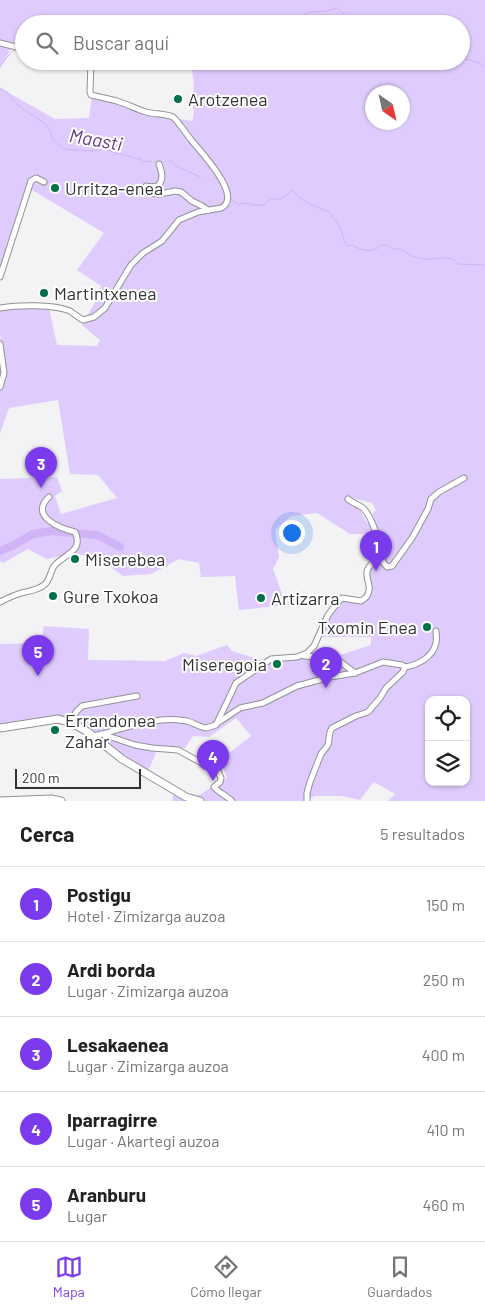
<!DOCTYPE html>
<html lang="es">
<head>
<meta charset="utf-8">
<style>
  :root { --surface:#fff; --page:#f2f2f2; --text:#222; --muted:#767676; --line:#e0e0e0; --accent:#7c3aed }
  body { margin:0; font-family:Barlow,sans-serif; background:var(--page); color:var(--text) }
  .controls { position:absolute; right:15px; bottom:15px; display:grid; overflow:hidden; border-radius:10px; box-shadow:0 1px 4px #0004 }
  .controls button { width:45px; height:45px; display:grid; place-items:center; padding:0; border:0; border-bottom:1px solid var(--line); background:var(--surface); color:var(--text); font:25px sans-serif }
  .compass { position:absolute; left:365px; top:85px; width:45px; height:45px; border-radius:50%; background:var(--surface); box-shadow:0 1px 4px #0004; rotate:146deg }
  .scale { position:absolute; left:15px; bottom:12px; width:126px; box-sizing:border-box; padding-left:5px; border:2px solid #333233; border-top:0; font-size:14px; line-height:18px; white-space:nowrap; color:#333233; -webkit-text-stroke:4px #fff; paint-order:stroke }
  .you { position:absolute; left:291px; top:532px; width:18px; height:18px; margin:-12px; border:4px solid #fff; border-radius:50%; background:#1a73e8; box-shadow:0 0 0 8px #1a73e833 }
  .badge { display:grid; place-items:center; width:32px; height:32px; border-radius:50%; background:var(--accent); color:#fff; font-size:16px; font-weight:700 }
  .pin { position:absolute; translate:-50% -41px; filter:drop-shadow(0 1px 2px #0008) }
  .pin::after { content:''; position:absolute; top:26px; width:18px; height:15px; background:inherit; clip-path:polygon(0 0,100% 0,50% 100%) }
  .list { margin:0; padding:0; list-style:none }
  h2 { display:flex; justify-content:space-between; align-items:center; height:65px; margin:0; padding:0 20px; font-size:21px }
  h2 small { font-size:16px; font-weight:400; color:var(--muted) }
  .list li { display:grid; grid-template-columns:32px 1fr auto; gap:15px; align-items:center; box-sizing:border-box; height:75px; padding:0 20px; border-top:1px solid var(--line) }
  .list b { display:block; font-size:19px; white-space:nowrap }
  .list p { margin:0; font-size:16px; white-space:nowrap; color:var(--muted) }
  .list em { font-size:16px; font-style:normal; color:var(--muted) }
  .icon { flex:none; width:28px; height:28px; fill:none; stroke:currentColor; stroke-width:2; stroke-linecap:round; stroke-linejoin:round }
  .map { position:relative; flex:none; width:485px; height:801px; overflow:hidden }
  .search { position:absolute; background:var(--surface); box-shadow:0 1px 4px #0004; left:15px; right:15px; top:15px; height:55px; display:flex; align-items:center; gap:12px; box-sizing:border-box; padding:0 18px; border-radius:28px; color:var(--muted); font-size:19px }
  .sheet { height:440px; background:var(--surface) }
  nav { display:flex; justify-content:space-around; align-items:center; box-sizing:border-box; height:70px; border-top:1px solid var(--line); background:var(--surface); font-size:14px; color:var(--muted) }
  nav a { display:grid; justify-items:center; gap:2px }
  nav .on { color:var(--accent) }
  .map>svg:first-child { display:block }
  .green { fill:#dfcbfd; fill-rule:evenodd }
  .lines { fill:none; stroke-linecap:round; stroke-linejoin:round }
  .stream { stroke:#cfb4f6; stroke-width:1 }
  .river { stroke:#cfb4f6; stroke-width:8 }
  .street-casing { stroke:#929194; stroke-width:7 }
  .secondary-casing { stroke:#929194; stroke-width:9 }
  .street { stroke:#fff; stroke-width:5 }
  .secondary { stroke:#fff; stroke-width:7 }
  .poi-dot { fill:#007049; stroke:#fff; stroke-width:2 }
  .labels { text-anchor:middle; dominant-baseline:central; stroke-width:4; stroke-linejoin:round; paint-order:stroke }
  .poi-label { font-size:18px; fill:#333233; stroke:#fff; text-anchor:start }
  .water-label { font-size:19px; font-style:italic; fill:#603c88; stroke:#fff }
</style>
</head>
<body>
<div class="map">
<svg width="485" height="801" viewBox="0 0 485 801">
  <rect width="100%" height="100%" fill="#f3f2f5"/>
  <path class="green" d="M 0,0 L 485,0 L 485,801 L 388,801 L 395,794 L 374,782 L 360,800 L 343,796 L 315,796 L 304,801 L 172,801 L 175,787 L 196,797 L 227,778 L 220,760 L 251,736 L 236,718 L 209,737 L 193,736 L 185,748 L 157,750 L 147,774 L 66,720 L 0,730 L 0,644 L 41,643 L 44,626 L 89,629 L 88,660 L 165,661 L 184,653 L 196,656 L 227,645 L 232,651 L 261,660 L 284,656 L 331,658 L 371,645 L 371,637 L 318,637 L 338,602 L 364,601 L 368,588 L 365,567 L 378,554 L 374,534 L 350,534 L 317,513 L 291,516 L 275,530 L 279,557 L 273,569 L 286,605 L 239,610 L 235,576 L 201,577 L 199,563 L 179,559 L 151,574 L 123,576 L 105,563 L 76,553 L 47,559 L 28,549 L 3,563 L 0,561 L 0,479 L 57,477 L 62,491 L 55,496 L 61,514 L 117,498 L 98,475 L 70,474 L 58,400 L 9,408 L 0,433 L 0,339 L 1,338 L 0,335 L 0,309 L 49,308 L 57,345 L 97,346 L 100,340 L 82,325 L 94,304 L 101,286 L 77,270 L 104,233 L 32,190 L 14,236 L 0,278 L 0,88 L 55,119 L 89,118 L 92,96 L 118,103 L 139,113 L 192,121 L 194,114 L 192,100 L 194,85 L 192,70 L 173,61 L 461,61 L 461,24 L 24,24 L 24,51 L 12,47 L 0,68 ZM 372,92 L 402,92 L 402,122 L 372,122 ZM 351,498 L 372,503 L 376,510 L 372,514 L 374,517 L 372,521 L 367,523 L 359,508 L 350,503 ZM 429,700 L 466,700 L 466,782 L 429,782 Z"/>
  <g class="lines">
    <g class="stream">
      <polyline points="69,24 72,24"/>
      <path d="M 271,24 C 284,13 285,17 299,19 L 309,12 L 327,11 L 337,8 L 345,15 L 349,24"/>
      <polyline points="19,44 24,40"/>
      <path d="M 461,56 C 469,62 479,60 485,67"/>
      <polyline points="0,67 7,57 15,49"/>
      <polyline points="0,88 7,92 14,101 27,112 47,125 51,133 52,138 58,145 65,149 74,150 92,151 104,149 119,154 141,159 143,162 151,161"/>
      <polyline points="168,161 172,161 176,166 200,177"/>
      <path d="M 230,199 L 238,204 L 247,203 L 252,205 L 264,205 L 271,199 L 281,199 L 293,190 C 295,192 296,195 299,197 C 305,202 322,210 330,212 C 332,218 336,221 339,226 C 343,232 343,240 347,246 L 352,245 C 358,249 368,252 375,249 C 379,248 379,246 382,245 C 387,244 390,248 393,249"/>
      <path d="M 394,249 C 400,247 407,252 410,256 C 414,256 418,258 422,259 C 434,261 451,253 458,264 L 485,265"/>
    </g>
    <polyline class="river" points="0,551 12,546 33,534 52,531 97,535 120,547"/>
    <g class="street-casing">
      <g id="street">
        <polyline points="0,43 24,49"/>
        <path d="M 159,164 C 162,172 164,179 158,186 L 150,187 L 146,186 L 145,189 L 152,193 L 160,194 L 175,191 L 181,192 L 192,201 L 202,206 L 208,210"/>
        <polyline points="0,277 31,181 36,178 44,182"/>
        <path d="M 0,308 C 18,305 53,304 70,311 C 74,314 78,317 83,320 L 94,317 L 105,308 L 131,265 L 143,253 L 162,241 L 179,220 L 198,212 L 221,208 C 244,197 201,152 192,141 C 188,136 177,120 173,117 C 167,114 153,114 146,112 C 136,109 127,104 117,101 C 109,99 100,97 91,95 L 90,92 L 91,61"/>
        <polyline points="0,344 4,373 0,387"/>
        <polyline points="382,557 383,562 387,567 392,566 412,538 428,509 431,499 439,492 464,478"/>
        <path d="M 0,602 C 6,599 12,596 18,594 C 26,591 37,591 44,585 C 51,580 50,570 55,565 C 65,554 84,551 75,532 C 59,528 29,516 49,497"/>
        <polyline points="304,656 319,657 334,657 355,673"/>
        <polyline points="71,722 76,712 82,706 137,696"/>
        <path d="M 216,724 L 240,708 L 263,703 L 297,686 L 330,677 L 355,673 L 383,662 L 402,665 L 405,667 C 418,665 433,657 436,643 C 437,639 436,634 436,631"/>
        <path d="M 102,734 C 127,727 161,715 187,721 C 194,723 200,727 206,728 L 216,725 L 236,683 L 271,659 L 297,657 L 307,653 L 314,646 L 328,615 L 337,603 L 342,598 L 361,601 C 363,599 366,598 367,596 C 376,582 353,572 382,557 C 380,544 373,519 364,509 C 361,506 353,503 348,499"/>
        <path d="M 93,736 L 102,734 L 135,745 L 152,748 L 178,750 L 200,762 L 205,766 L 214,766 L 217,769 L 221,778 L 220,782 L 214,787 C 219,793 226,795 232,801"/>
        <polyline points="307,801 307,793 310,782 321,754 328,745 330,732 332,728 356,716 368,712 380,698 386,688 403,672 405,667"/>
      </g>
    </g>
    <g class="secondary-casing">
      <g id="secondary">
        <polyline points="0,728 58,719 72,723 88,732 122,759 186,797 200,801"/>
        <polyline points="0,801 51,799 61,801"/>
      </g>
    </g>
    <use href="#street" class="street"/>
    <use href="#secondary" class="secondary"/>
  </g>
  <g class="poi-dot">
    <circle cx="178" cy="99" r="5"/>
    <circle cx="55" cy="188" r="5"/>
    <circle cx="44" cy="293" r="5"/>
    <circle cx="75" cy="559" r="5"/>
    <circle cx="53" cy="596" r="5"/>
    <circle cx="261" cy="598" r="5"/>
    <circle cx="427" cy="627" r="5"/>
    <circle cx="277" cy="664" r="5"/>
    <circle cx="55" cy="730" r="5"/>
  </g>
  <g class="labels">
    <g class="poi-label">
      <text x="188" y="99">Arotzenea</text>
      <text x="65" y="188">Urritza-enea</text>
      <text x="54" y="293">Martintxenea</text>
      <text x="85" y="559">Miserebea</text>
      <text x="63" y="596">Gure Txokoa</text>
      <text x="271" y="598">Artizarra</text>
      <text x="417" y="627" text-anchor="end">Txomin Enea</text>
      <text x="267" y="664" text-anchor="end">Miseregoia</text>
      <text x="65" y="720">Errandonea<tspan x="65" dy="21">Zahar</tspan></text>
    </g>
    <g class="water-label">
      <text transform="translate(96 139) rotate(10)">Maasti</text>
    </g>
  </g>
</svg>
<div class="controls">
<button><svg class="icon" aria-label="locate" viewBox="0 0 24 24"><circle cx="12" cy="12" r="6"/><path d="M12 2v4M12 18v4M2 12h4M18 12h4"/></svg></button>
<button><svg class="icon" aria-label="layers" viewBox="0 0 24 24"><path d="M12 4l9 5-9 5-9-5zM3 14l9 5 9-5"/></svg></button>
</div>
<svg class="compass" viewBox="-18 -18 36 36"><path d="M0-13l5 13h-10z" fill="#e53935"/><path d="M0 13l5-13h-10z" fill="#767676"/></svg>
<div class="scale">200 m</div>
<div class="you"></div>
<div class="pin badge" style="left:376px;top:571px">1</div>
<div class="pin badge" style="left:326px;top:688px">2</div>
<div class="pin badge" style="left:41px;top:488px">3</div>
<div class="pin badge" style="left:213px;top:781px">4</div>
<div class="pin badge" style="left:38px;top:676px">5</div>
<div class="search"><svg class="icon" aria-label="search" viewBox="0 0 24 24"><circle cx="10" cy="10" r="6"/><path d="M15 15l6 6"/></svg>Buscar aquí</div>
</div>
<section class="sheet">
<h2>Cerca<small>5 resultados</small></h2>
<ul class="list">
<li><span class="badge">1</span><div><b>Postigu</b><p>Hotel · Zimizarga auzoa</p></div><em>150 m</em></li>
<li><span class="badge">2</span><div><b>Ardi borda</b><p>Lugar · Zimizarga auzoa</p></div><em>250 m</em></li>
<li><span class="badge">3</span><div><b>Lesakaenea</b><p>Lugar · Zimizarga auzoa</p></div><em>400 m</em></li>
<li><span class="badge">4</span><div><b>Iparragirre</b><p>Lugar · Akartegi auzoa</p></div><em>410 m</em></li>
<li><span class="badge">5</span><div><b>Aranburu</b><p>Lugar</p></div><em>460 m</em></li>
</ul>
</section>
<nav>
<a class="on"><svg class="icon" aria-label="map" viewBox="0 0 24 24"><path d="M3 6l6-2 6 2 6-2v14l-6 2-6-2-6 2zM9 4v14M15 6v14"/></svg>Mapa</a>
<a><svg class="icon" aria-label="directions" viewBox="0 0 24 24"><path d="M12 3l9 9-9 9-9-9zM9 14v-3h6M13 9l2 2-2 2"/></svg>Cómo llegar</a>
<a><svg class="icon" aria-label="saved" viewBox="0 0 24 24"><path d="M7 4h10v16l-5-4-5 4z"/></svg>Guardados</a>
</nav>
</body>
</html>
